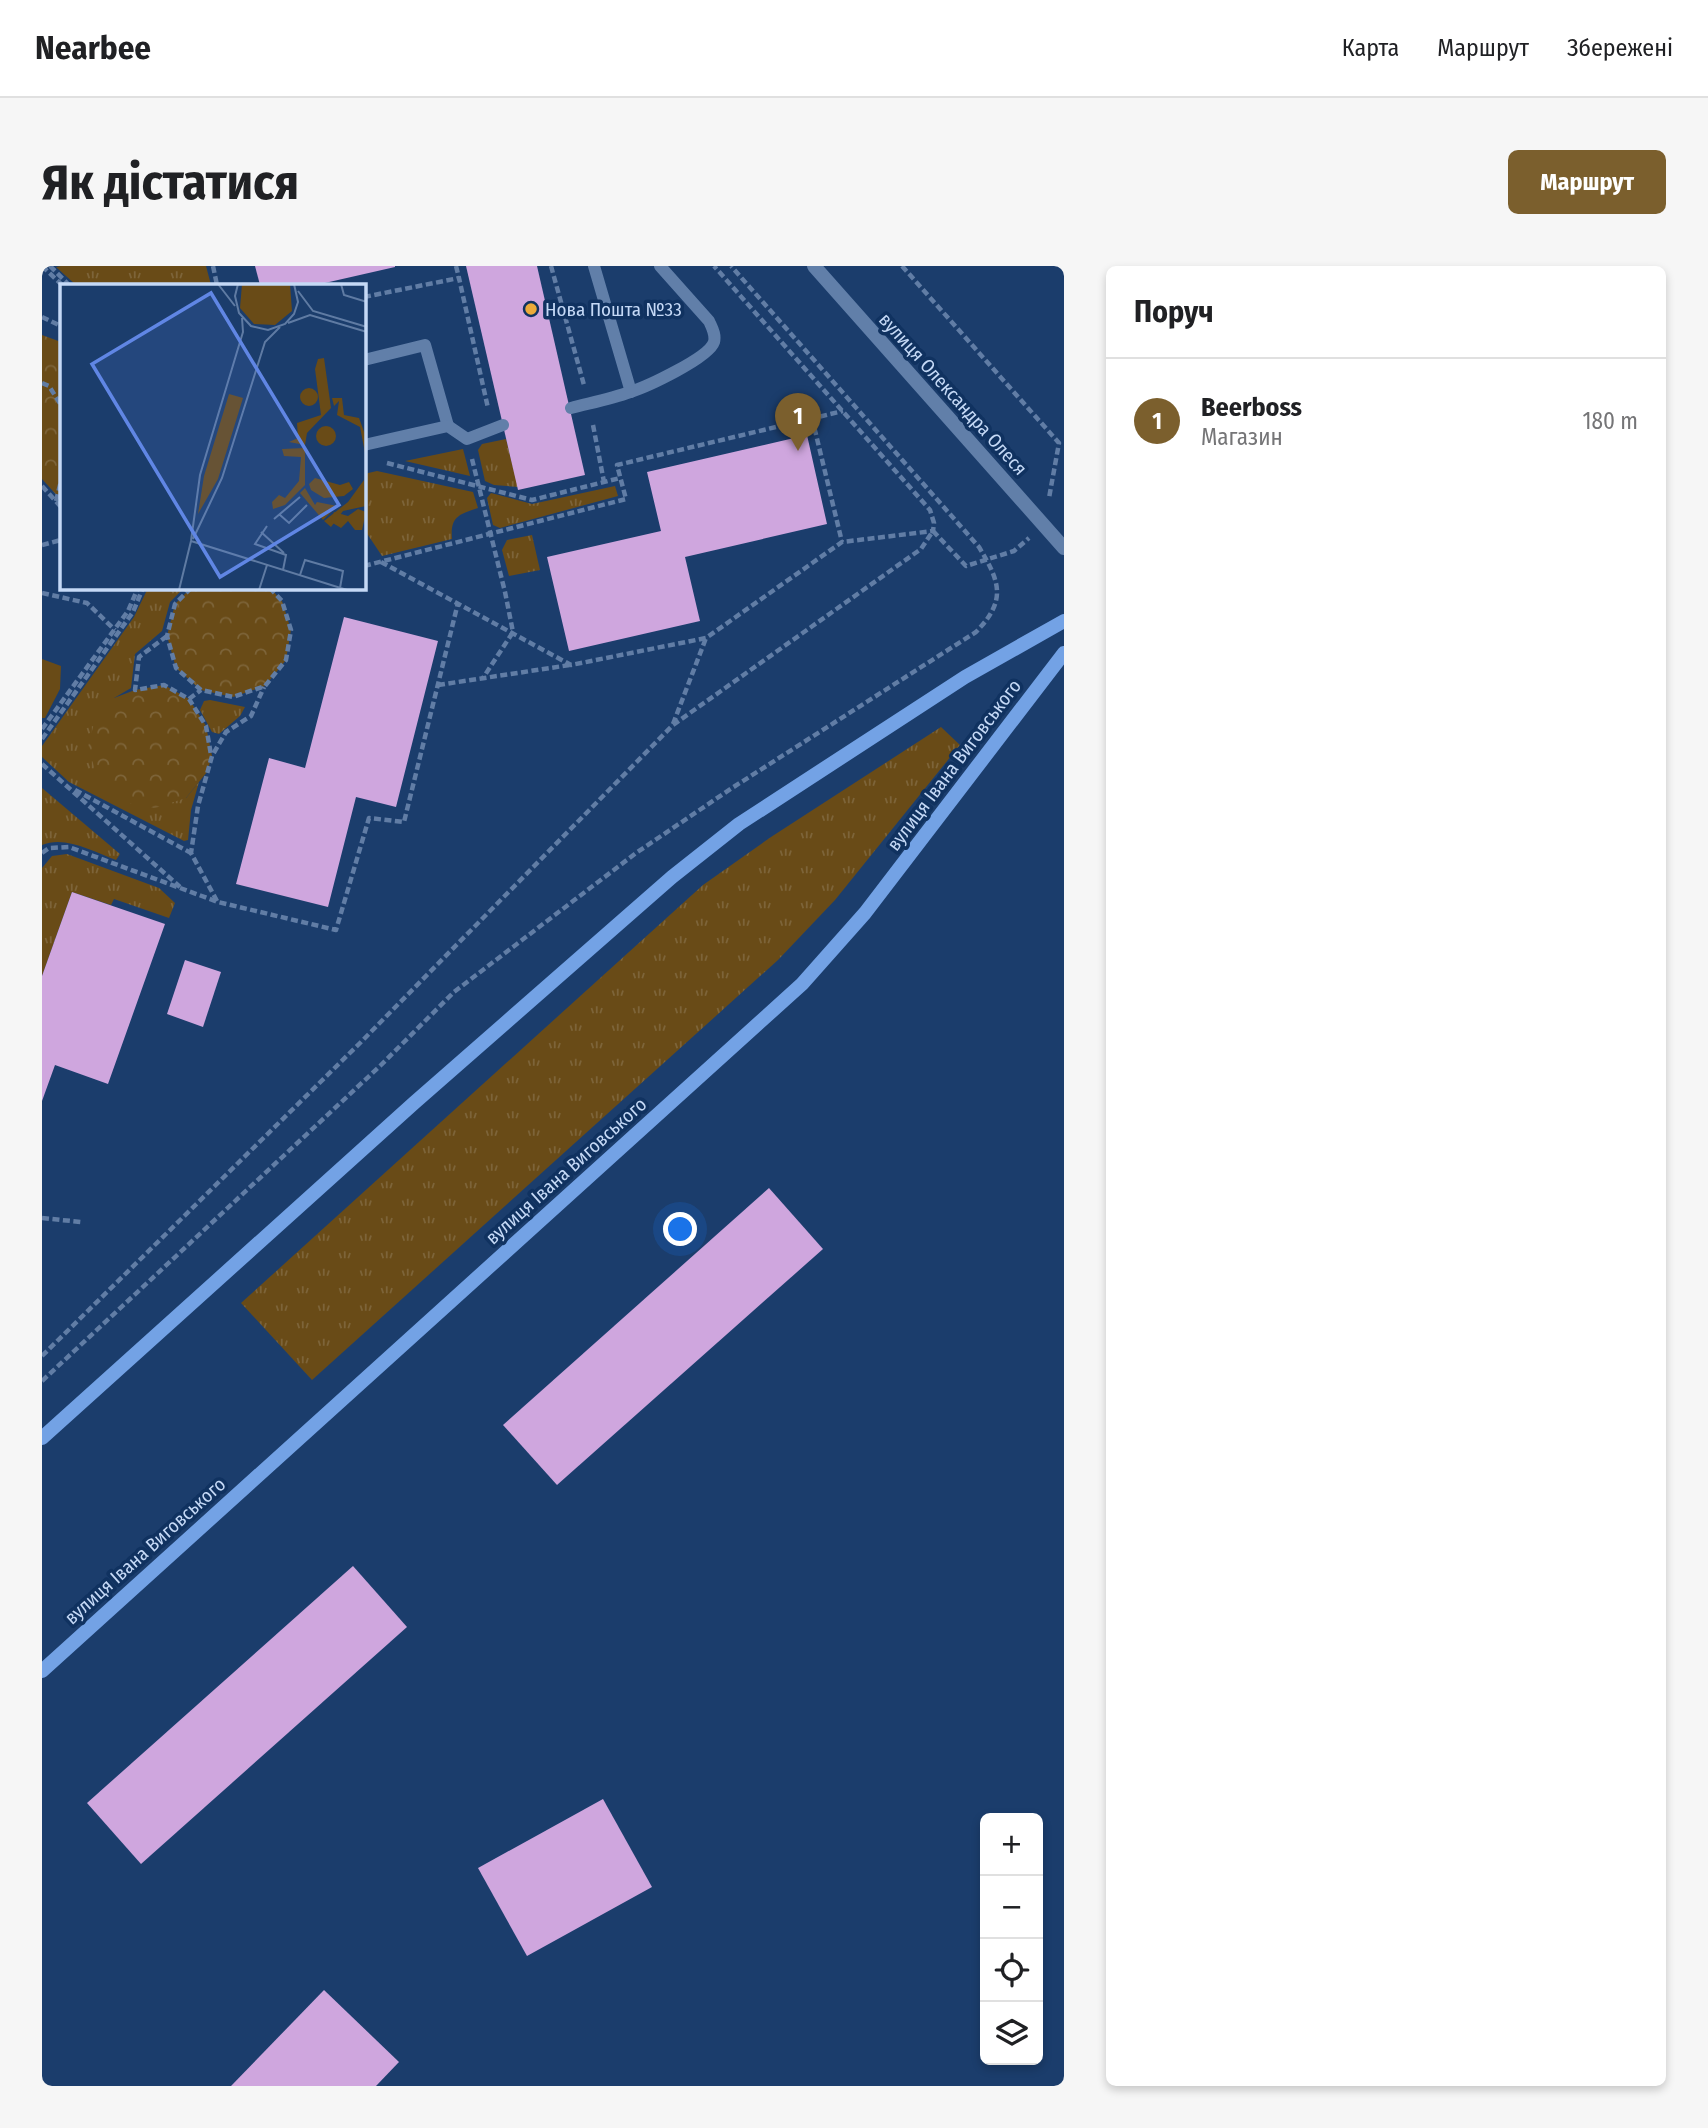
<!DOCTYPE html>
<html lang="uk">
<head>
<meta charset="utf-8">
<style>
  :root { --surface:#fff; --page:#f6f6f6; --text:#202124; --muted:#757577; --line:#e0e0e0; --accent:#7b5f2d }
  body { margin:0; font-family:"Fira Sans Condensed",sans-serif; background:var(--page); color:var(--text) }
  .controls { position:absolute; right:21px; bottom:21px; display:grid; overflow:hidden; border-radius:10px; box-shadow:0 4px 10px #0003 }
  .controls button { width:63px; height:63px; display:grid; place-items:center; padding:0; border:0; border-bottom:2px solid var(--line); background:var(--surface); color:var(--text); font:35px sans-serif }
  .you { position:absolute; left:639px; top:964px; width:24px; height:24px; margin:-18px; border:5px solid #fff; border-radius:50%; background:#1a73e8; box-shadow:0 0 0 10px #1a73e833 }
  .badge { display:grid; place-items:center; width:46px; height:46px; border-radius:50%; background:var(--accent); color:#fff; font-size:23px; font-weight:700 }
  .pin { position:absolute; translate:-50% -58px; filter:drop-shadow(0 2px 4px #0008) }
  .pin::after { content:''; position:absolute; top:37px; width:24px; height:21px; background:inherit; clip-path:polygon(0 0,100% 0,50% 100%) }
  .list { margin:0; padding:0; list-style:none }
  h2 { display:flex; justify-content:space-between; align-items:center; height:91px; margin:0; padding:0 28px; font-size:30px }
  h2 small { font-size:23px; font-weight:400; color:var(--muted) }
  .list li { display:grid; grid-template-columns:46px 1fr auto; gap:21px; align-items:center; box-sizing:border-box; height:126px; padding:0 28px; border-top:2px solid var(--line) }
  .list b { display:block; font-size:26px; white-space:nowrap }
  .list p { margin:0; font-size:23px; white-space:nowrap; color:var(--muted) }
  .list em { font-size:23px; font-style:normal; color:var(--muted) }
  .icon { flex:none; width:38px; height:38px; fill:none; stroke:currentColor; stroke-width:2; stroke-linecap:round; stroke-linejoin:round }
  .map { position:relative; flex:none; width:1022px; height:1820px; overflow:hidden; border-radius:10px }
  header { display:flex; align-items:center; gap:42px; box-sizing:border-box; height:98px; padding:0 35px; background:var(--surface); border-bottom:2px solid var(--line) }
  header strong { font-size:33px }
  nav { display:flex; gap:38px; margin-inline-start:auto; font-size:24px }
  .intro { display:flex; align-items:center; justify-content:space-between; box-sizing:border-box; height:168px; padding:0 42px }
  h1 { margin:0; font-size:49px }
  .button { padding:18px 32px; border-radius:10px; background:var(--accent); color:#fff; font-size:24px; font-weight:700 }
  main { display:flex; gap:42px; padding:0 42px }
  aside { flex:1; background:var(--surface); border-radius:10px; box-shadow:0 4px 10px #0003 }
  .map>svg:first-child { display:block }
  .grass { fill:url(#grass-tufts) }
  .forest { fill:url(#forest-crowns) }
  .pitch { fill:#694b17 }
  .building { fill:#cfa6de }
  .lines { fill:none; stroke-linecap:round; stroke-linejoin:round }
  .path { stroke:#617da5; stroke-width:4.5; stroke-dasharray:7 3.5; stroke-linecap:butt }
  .service { stroke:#617fa9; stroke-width:12 }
  .minor { stroke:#617fa9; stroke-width:14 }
  .secondary { stroke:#73a2e5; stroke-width:14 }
  .poi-dot { fill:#ebaa39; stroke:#103260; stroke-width:2.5 }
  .labels { text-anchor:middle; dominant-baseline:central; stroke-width:7; stroke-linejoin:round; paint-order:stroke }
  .poi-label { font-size:19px; fill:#c5d9f6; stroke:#103260; text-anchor:start }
  .street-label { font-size:19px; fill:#c5d9f6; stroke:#103260 }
  .inset-road { fill:none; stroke:#5f7ba3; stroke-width:2 }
  .view { fill:#6086e4; fill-opacity:0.15; stroke:#6086e4; stroke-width:3.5 }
  .inset-edge { fill:none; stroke:#c5d9f6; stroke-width:3.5 }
</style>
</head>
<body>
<header>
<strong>Nearbee</strong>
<nav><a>Карта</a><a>Маршрут</a><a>Збережені</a></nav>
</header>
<div class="intro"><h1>Як дістатися</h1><a class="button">Маршрут</a></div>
<main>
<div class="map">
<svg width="1022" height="1820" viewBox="0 0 1022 1820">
  <defs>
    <pattern id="grass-tufts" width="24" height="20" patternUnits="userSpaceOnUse" patternTransform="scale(1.75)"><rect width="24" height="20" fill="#694b17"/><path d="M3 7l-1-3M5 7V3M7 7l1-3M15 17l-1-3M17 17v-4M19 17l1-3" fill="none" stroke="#7d6439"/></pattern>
    <pattern id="forest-crowns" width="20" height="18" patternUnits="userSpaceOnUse" patternTransform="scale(1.75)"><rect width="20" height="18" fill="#694b17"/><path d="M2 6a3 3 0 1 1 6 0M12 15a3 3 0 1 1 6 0" fill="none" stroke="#7d6439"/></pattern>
  </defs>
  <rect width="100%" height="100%" fill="#1b3d6c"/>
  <g class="grass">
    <polygon points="19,0 164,0 169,19 34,19 14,1"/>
    <polygon points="464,173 476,221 452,219 443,215 436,184 440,178"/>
    <polygon points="421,183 428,210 363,195"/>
    <path d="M 335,205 L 431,226 L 436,242 C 417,248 408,251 410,273 L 340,290 L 322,263 L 322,208 Z"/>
    <polygon points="573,220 576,230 458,262 451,259 445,232 449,227 490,238"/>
    <polygon points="490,269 498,304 467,310 460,284 465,274"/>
    <polygon points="106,322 142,322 128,336 120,365 93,388 89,422 72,432 144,532 157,516 149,544 146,574 142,575 27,516 0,491 0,480 92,351"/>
    <polygon points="168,434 203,441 198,450 177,468 170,466 158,444 162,435"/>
    <polygon points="899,461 918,479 793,634 736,694 270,1114 199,1037 661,619 729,571"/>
    <path d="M 0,522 L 78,588 L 74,594 C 52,586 23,569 0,579 Z"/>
    <polygon points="25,588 117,622 133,637 127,652 72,633 69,639 30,626 0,710 0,602 10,590"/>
  </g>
  <g class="forest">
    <polygon points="0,69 19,76 19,234 0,213"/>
    <polygon points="149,322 228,322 240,335 249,364 244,394 223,420 191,431 159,424 134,402 125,370 133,338"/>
    <polygon points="122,419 147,433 164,460 170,490 165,506 144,532 113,542 80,536 56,513 46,481 54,449 72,432 93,424"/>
  </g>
  <polygon class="pitch" points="0,393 19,400 18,423 3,452 0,452"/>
  <g class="building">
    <polygon points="213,0 353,0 353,1 274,19 218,19"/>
    <polygon points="424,0 495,0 543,209 476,224"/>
    <polygon points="765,169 785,258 643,291 658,355 527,385 505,291 619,265 605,206"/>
    <polygon points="302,351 396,375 354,541 314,531 286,641 194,618 227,492 263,502"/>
    <polygon points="30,626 123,658 66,818 13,799 0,835 0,710"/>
    <polygon points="143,694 179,706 161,761 125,748"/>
    <polygon points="727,922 781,983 515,1219 461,1159"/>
    <polygon points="311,1300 365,1361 99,1598 45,1537"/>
    <polygon points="561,1533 610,1621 485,1690 436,1602"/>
    <polygon points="282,1724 357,1796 334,1820 189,1820"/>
  </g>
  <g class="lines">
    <g class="path">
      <polyline points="0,0 20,19"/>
      <polyline points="8,0 27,19"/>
      <polyline points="171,0 175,19"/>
      <polyline points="414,0 417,12"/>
      <polyline points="509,0 542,119"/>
      <polyline points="860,0 1017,177 1007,232"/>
      <polyline points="322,31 417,12 446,142"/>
      <polyline points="0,51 19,60"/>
      <polyline points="0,117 7,120 19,139"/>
      <polyline points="770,152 800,276"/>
      <polyline points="551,159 562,216"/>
      <polyline points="430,193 463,326 471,366 441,412"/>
      <polyline points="345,197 490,234 578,212"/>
      <polyline points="0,220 19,241"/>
      <polyline points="14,235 19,215"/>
      <polyline points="0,279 19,274"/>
      <polyline points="339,296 529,399 664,372 800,276 891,265 892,257 888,244 672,0"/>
      <polyline points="322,300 584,233 575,199 801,145"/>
      <polyline points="149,322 133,338 125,370 134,402 159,424 191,431 223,420 244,394 249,364 240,335 228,322"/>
      <polyline points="0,327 45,337 73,364"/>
      <polyline points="125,370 97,391 93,424 122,419 147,433 164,460 169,489"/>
      <polyline points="396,419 528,399"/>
      <polyline points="147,433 159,424"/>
      <polyline points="631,458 664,372"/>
      <polyline points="0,463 86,345 96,322"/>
      <polyline points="0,473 91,346 101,322"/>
      <polyline points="0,498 138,621"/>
      <polyline points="33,524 149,587"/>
      <polyline points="0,587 7,582 27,581 176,636 294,664 327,552 362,556 416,337"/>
      <polyline points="175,635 149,587 156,540 170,490 184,466 209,450 222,421"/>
      <polyline points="0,952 39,956"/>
      <polyline points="0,1090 317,778 631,459 879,283 891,265 924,300 972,285 987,272"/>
      <path d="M 0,1115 L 338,800 L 412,726 L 594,587 L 690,522 L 934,366 C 965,334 958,316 937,281 L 689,0"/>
    </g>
    <g class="service">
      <polyline points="552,0 589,126"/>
      <polyline points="322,94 383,79 406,160"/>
      <path d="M 529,142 C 548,137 569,133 588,126 C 604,121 667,92 672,76 C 674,68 670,62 667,55 L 618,0"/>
      <polyline points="322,179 406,160 425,173 461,159"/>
    </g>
    <polyline class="minor" points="772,0 1022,282"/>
    <g class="secondary">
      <polyline points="0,1172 372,837 630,611 697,558 923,411 1022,355"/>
      <polyline points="0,1405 760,718 823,647 1022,387"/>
    </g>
  </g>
  <circle class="poi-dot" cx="489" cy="43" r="7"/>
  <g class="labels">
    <g class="poi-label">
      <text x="503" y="43">Нова Пошта №33</text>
    </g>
    <g class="street-label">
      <text transform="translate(911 128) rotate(48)">вулиця Олександра Олеся</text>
      <text transform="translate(912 499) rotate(-53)">вулиця Івана Виговського</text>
      <text transform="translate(524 905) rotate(-42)">вулиця Івана Виговського</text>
      <text transform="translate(103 1285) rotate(-42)">вулиця Івана Виговського</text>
    </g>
  </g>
  <g transform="translate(18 18)">
    <rect width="306" height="306" fill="#1b3d6c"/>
    <path d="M 182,0 L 230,0 L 232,27 L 215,41 L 194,40 L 180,24 ZM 264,74 L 271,124 L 247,149 L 245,161 L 229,158 L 238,154 L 237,139 L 261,131 L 255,85 L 258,75 ZM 169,110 L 183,114 L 158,195 L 138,230 L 144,192 ZM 272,114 L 282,114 L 284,131 L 299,134 L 306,153 L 306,174 L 300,143 L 277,131 L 279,117 L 274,122 ZM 245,164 L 245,201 L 225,221 L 213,225 L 212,218 L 219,211 L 225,214 L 239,197 L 241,173 L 224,172 L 222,165 ZM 304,196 L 306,222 L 283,227 L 271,243 L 264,237 L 288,218 ZM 245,204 L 255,221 L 257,218 L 277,222 L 263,236 L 240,209 Z" fill="#694b17"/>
    <path d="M240 113a9 9 0 1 1 18 0a9 9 0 1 1-18 0ZM 255,194 L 280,201 L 289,198 L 293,205 L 284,212 L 264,214 L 251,206 L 249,200 ZM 298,225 L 306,228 L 302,246 L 295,246 L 288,237 L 281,244 L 271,238 L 274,228 L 288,232 Z" fill="#694b17"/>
    <path d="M256 152a10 10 0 1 1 20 0a10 10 0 1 1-20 0Z" fill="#694b17"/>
    <path class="inset-road" d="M 158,0 L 175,22M 178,0 L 175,12 L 179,29 L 191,42 L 208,46 L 225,40 L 234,30 L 238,18 L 234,0M 281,0 L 284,11 L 307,18M 238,7 L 253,27 L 307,43M 228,39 L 250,31 L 307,48M 220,231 L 229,239 L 247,221M 214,235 L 240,213M 207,242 L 195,260 L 226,271 L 223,286M 201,248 L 224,269M 133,255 L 162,194 L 205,58 L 220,43M 131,257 L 287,306M 240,291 L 245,276 L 283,287 L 280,304M 119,306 L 131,257 L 140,191 L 183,48 L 182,34M 199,306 L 207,281"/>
    <path class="view" d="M 151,9 L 279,221 L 160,293 L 32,80 Z"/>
    <rect width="306" height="306" class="inset-edge"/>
  </g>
</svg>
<div class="controls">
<button>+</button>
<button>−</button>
<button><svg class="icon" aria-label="locate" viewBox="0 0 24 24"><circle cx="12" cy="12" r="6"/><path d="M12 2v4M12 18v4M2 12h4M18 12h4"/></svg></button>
<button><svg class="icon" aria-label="layers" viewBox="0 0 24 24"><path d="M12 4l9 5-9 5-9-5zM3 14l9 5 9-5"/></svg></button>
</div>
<div class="you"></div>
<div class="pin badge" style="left:756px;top:185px">1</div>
</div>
<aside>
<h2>Поруч<small></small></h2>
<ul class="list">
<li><span class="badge">1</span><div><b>Beerboss</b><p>Магазин</p></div><em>180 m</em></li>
</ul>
</aside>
</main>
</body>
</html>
